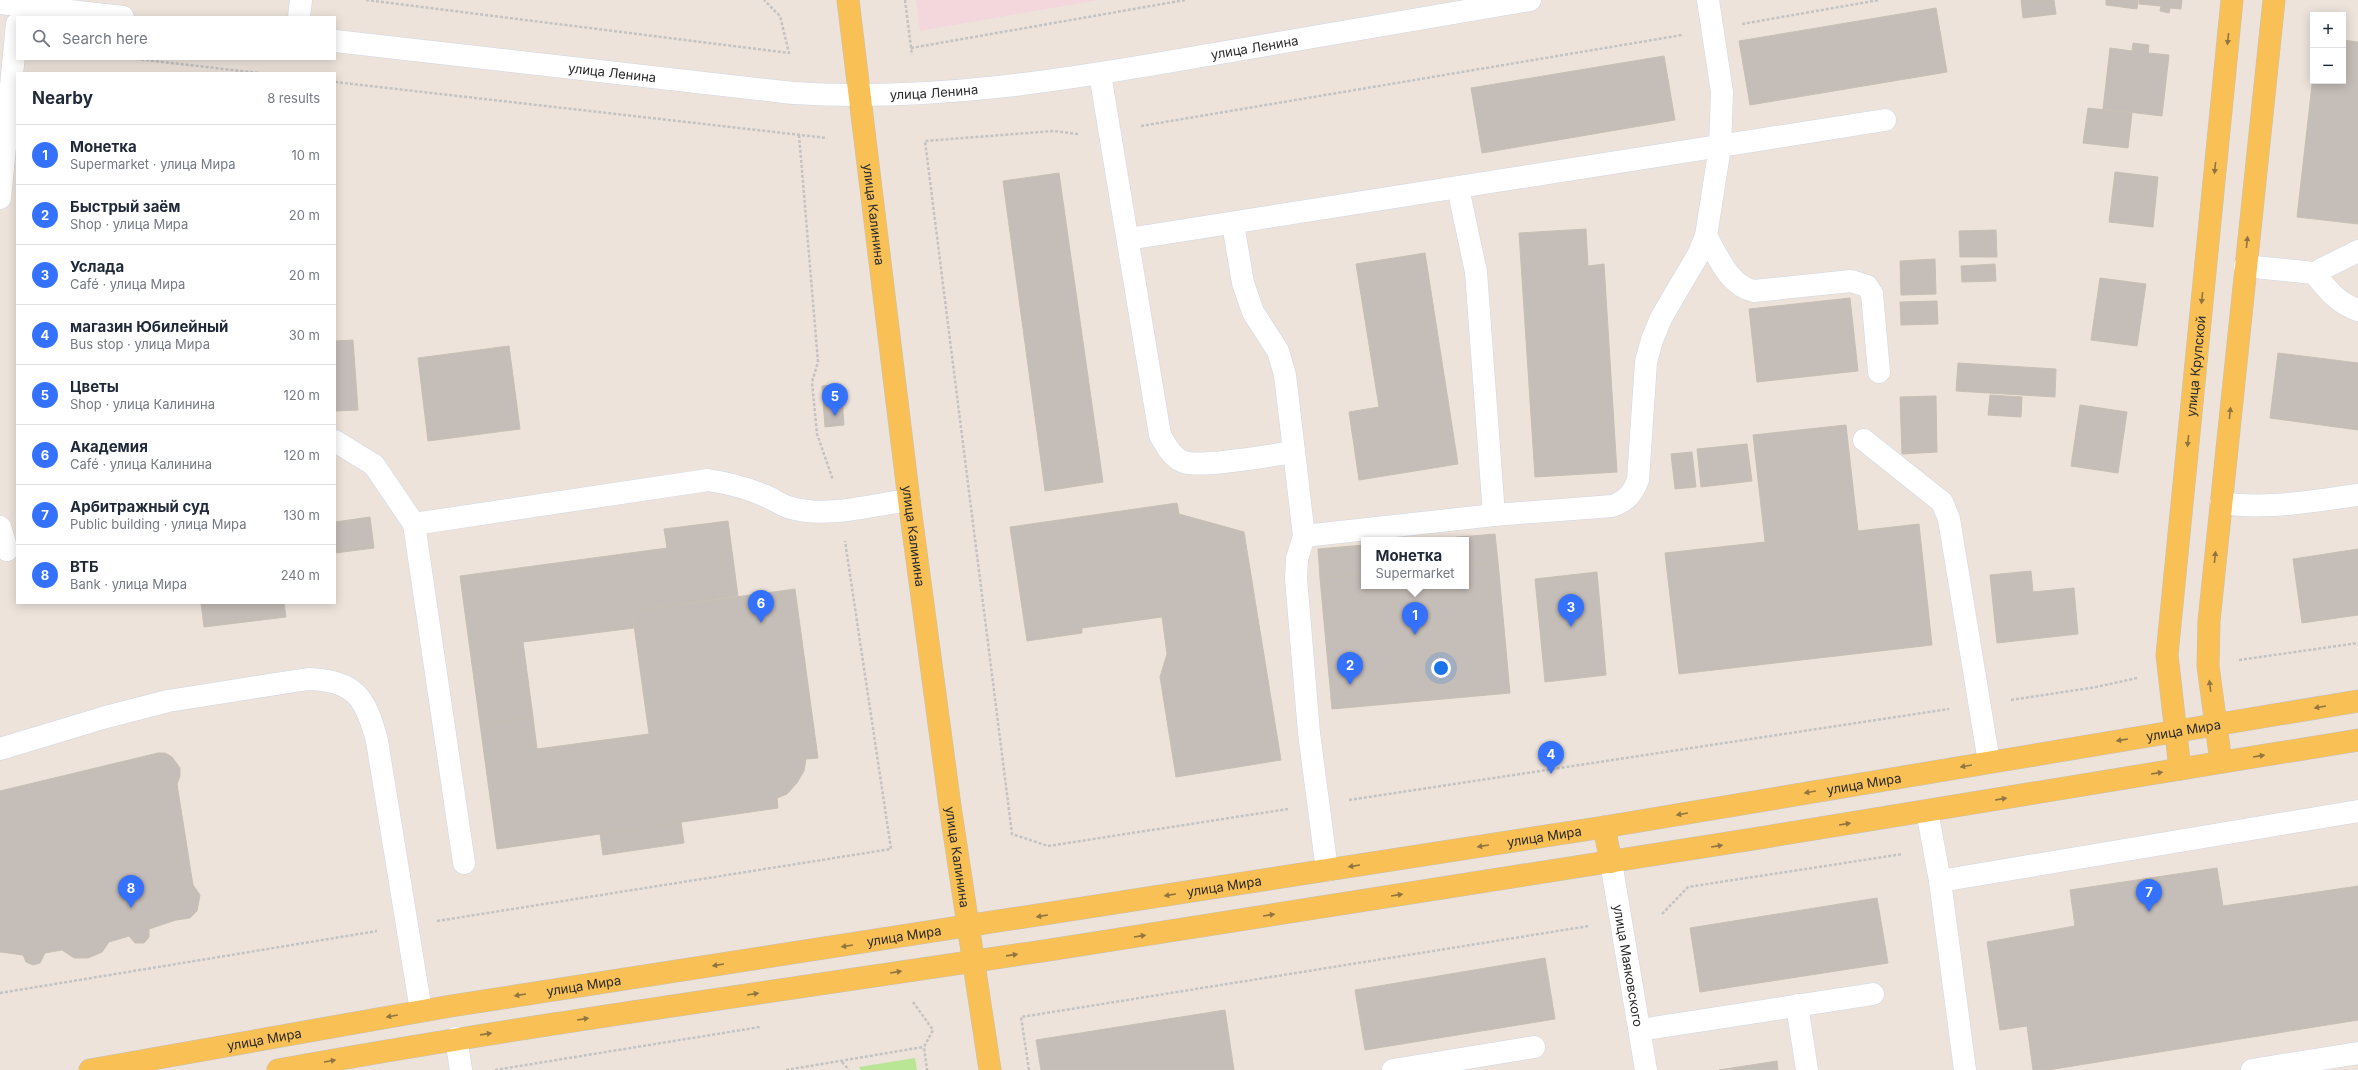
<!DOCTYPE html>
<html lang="en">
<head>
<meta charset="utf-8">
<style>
  :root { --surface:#fff; --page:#f2f2f3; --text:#1f2937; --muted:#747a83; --line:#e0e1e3; --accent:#3571ff }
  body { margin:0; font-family:Inter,sans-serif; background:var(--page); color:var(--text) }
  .controls { position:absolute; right:12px; top:12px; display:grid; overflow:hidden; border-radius:0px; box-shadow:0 2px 10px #0003 }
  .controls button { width:36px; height:36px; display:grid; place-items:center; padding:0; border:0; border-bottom:1px solid var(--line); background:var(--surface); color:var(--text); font:20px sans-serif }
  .you { position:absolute; left:1441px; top:668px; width:14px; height:14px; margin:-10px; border:3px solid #fff; border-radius:50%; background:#1a73e8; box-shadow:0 0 0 6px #1a73e833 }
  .badge { display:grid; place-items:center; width:26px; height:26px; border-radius:50%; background:var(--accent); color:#fff; font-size:13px; font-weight:700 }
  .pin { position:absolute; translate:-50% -33px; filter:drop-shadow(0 1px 2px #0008) }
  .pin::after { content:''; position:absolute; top:21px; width:14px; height:12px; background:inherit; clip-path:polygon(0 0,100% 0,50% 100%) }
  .popup { position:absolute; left:1361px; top:537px; width:108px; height:52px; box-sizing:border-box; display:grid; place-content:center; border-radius:0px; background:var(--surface); filter:drop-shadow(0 1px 3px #0005); font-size:13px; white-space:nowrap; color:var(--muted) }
  .popup b { font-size:15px; color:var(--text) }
  .popup::after { content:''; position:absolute; left:50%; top:100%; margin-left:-8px; border:8px solid transparent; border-top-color:var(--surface) }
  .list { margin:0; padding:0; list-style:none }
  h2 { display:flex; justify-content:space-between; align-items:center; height:52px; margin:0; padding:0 16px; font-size:17px }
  h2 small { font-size:13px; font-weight:400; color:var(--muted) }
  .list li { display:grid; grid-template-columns:26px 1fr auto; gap:12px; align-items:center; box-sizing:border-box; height:60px; padding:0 16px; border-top:1px solid var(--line) }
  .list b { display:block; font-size:15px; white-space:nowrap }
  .list p { margin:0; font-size:13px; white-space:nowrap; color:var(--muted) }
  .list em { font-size:13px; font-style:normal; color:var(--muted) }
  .icon { flex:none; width:22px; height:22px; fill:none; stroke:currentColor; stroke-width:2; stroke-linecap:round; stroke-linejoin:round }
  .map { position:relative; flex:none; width:2358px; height:1070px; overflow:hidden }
  .search { position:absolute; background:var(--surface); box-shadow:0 2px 10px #0003; left:16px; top:16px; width:320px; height:44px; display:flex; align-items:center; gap:10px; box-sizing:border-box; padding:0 14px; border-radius:0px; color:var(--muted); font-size:15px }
  .panel { position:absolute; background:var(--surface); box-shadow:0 2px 10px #0003; left:16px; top:72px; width:320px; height:532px; border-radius:0px }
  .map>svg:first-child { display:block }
  .medical { fill:#f4d7dc }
  .green { fill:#b9e694 }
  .building { fill:#c5bdb7; stroke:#c8bfb4 }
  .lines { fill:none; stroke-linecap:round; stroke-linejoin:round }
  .minor-casing { stroke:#d0d6e3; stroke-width:23 }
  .major-casing { stroke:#c3c3c3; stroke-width:23 }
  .path { stroke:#c3c3c3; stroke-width:2.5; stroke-dasharray:3 2; stroke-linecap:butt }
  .minor { stroke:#fff; stroke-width:22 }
  .major { stroke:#f8c055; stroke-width:22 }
  .oneway { fill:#917540 }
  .labels { text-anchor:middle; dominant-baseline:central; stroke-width:4; stroke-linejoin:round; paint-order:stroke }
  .street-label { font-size:13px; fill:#2a2a2a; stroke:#fff }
</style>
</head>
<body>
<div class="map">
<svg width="2358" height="1070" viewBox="0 0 2358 1070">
  <rect width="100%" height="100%" fill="#ede3db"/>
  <polygon class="medical" points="916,0 1098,0 920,31"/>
  <polygon class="green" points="915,1058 917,1070 861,1070 859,1067"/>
  <g class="building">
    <polygon points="2021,0 2054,0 2056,14 2023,18"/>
    <polygon points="2106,0 2138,0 2137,9 2106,5"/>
    <polygon points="2139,0 2182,0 2181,9 2170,8 2169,13 2160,11 2161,6 2139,4"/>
    <polygon points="1936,8 1947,72 1750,105 1739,41"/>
    <polygon points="2343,40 2358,42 2358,224 2297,217 2313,76 2313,81 2343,81"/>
    <polygon points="2133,43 2149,45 2148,53 2169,55 2162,116 2103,109 2110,48 2132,51"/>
    <polygon points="1664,56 1675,120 1482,153 1471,88"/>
    <polygon points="2088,108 2132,113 2128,148 2083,143"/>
    <polygon points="2115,172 2158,177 2153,227 2109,222"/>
    <polygon points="1059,173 1103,482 1045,491 1003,181"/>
    <polygon points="1586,229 1588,266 1604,264 1617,472 1535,477 1519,233"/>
    <polygon points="1996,230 1997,257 1960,257 1959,231"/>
    <polygon points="1425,253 1458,464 1359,480 1349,412 1379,407 1356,264"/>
    <polygon points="1935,259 1936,294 1901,295 1900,261"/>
    <polygon points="1995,264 1996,281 1962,282 1961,266"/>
    <polygon points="2100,278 2146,284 2137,346 2091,340"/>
    <polygon points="1850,298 1858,371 1757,382 1749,309"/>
    <polygon points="1937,301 1938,324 1901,325 1900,302"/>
    <polygon points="353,340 358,410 335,411 335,341"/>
    <polygon points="509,346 520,429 428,441 418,358"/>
    <polygon points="2278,353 2358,363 2358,430 2270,418"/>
    <polygon points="1958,363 2056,369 2055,397 1956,391"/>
    <polygon points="841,384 844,425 825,427 822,386"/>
    <polygon points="1990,395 2022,397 2021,417 1988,415"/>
    <polygon points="1936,396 1937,452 1902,454 1900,397"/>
    <polygon points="2080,405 2127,412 2118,473 2071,466"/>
    <polygon points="1846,425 1858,531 1919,524 1932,645 1679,674 1665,553 1765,542 1753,435"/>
    <polygon points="1747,444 1752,481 1701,487 1697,449"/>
    <polygon points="1692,452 1696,487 1675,489 1671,454"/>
    <polygon points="1177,503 1179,514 1244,532 1281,760 1176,777 1160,677 1167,654 1162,617 1082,628 1082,633 1027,641 1010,527"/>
    <polygon points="370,517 374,548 335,553 335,522"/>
    <polygon points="728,521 738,596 632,611 634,628 523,642 533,717 480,724 460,576 667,548 664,529"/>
    <polygon points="1495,534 1498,562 1466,565 1466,540 1424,540"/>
    <polygon points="1364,545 1364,574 1320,578 1318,549"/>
    <polygon points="2358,549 2358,615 2302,623 2293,559"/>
    <polygon points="1498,562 1510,693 1332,709 1320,578 1364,574 1364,586 1466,586 1466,565"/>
    <polygon points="2031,571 2033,592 2074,588 2078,634 1997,643 1990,575"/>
    <polygon points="1597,572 1606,675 1545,682 1535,579"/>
    <polygon points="795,589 818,758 806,759 804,771 797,783 787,794 777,798 778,808 497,849 480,724 533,717 537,749 649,734 632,611"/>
    <polygon points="201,603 284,603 286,617 204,627"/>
    <polygon points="158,753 165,753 172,757 180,768 180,776 177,784 193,885 200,895 197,911 190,918 176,920 149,929 149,937 144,943 135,943 129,936 109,942 102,952 88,958 74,958 62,950 45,953 40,963 33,965 26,962 23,955 0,952 0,791"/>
    <polygon points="681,822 684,843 603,855 600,834"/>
    <polygon points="2217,868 2223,906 2358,886 2358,1020 2048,1070 2033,1070 2027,1026 2000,1030 1987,942 2075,926 2070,890"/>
    <polygon points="1877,898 1888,963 1700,992 1690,928"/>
    <polygon points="1545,958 1555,1019 1365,1050 1355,990"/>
    <polygon points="1225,1010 1234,1070 1041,1070 1036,1040"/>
    <polygon points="1777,1061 1778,1070 1719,1070"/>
  </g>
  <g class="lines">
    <g class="minor-casing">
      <g id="minor">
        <polyline points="0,3 123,17"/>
        <polyline points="299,17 301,0"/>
        <path id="s1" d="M 335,41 L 793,93 C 931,102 1066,80 1202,56 C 1311,38 1420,19 1530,0"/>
        <path d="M 1100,74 L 1160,435 C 1166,445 1172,458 1184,462 C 1202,468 1271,455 1294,452"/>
        <polyline points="1458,188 1476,272 1494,515"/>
        <polyline points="0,198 17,24"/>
        <polyline points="1233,224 1243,283 1253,312 1278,351 1285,375 1304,536"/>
        <path d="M 1706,236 C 1718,256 1729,286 1754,291 L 1851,281 L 1867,286 L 1872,294 L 1879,372"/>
        <polyline points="1128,239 1885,120"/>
        <polyline points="2245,266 2314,273 2358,251"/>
        <path d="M 2314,273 C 2327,289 2337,303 2358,310"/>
        <polyline points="1864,440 1942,502 1949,519 1989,762"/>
        <polyline points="335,441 374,465 414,524"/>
        <path d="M 2221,503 C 2267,510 2312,501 2358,495"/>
        <polyline points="0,527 7,550"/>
        <path d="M 0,749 L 106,717 L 168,701 L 308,679 C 355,680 366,698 377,741 L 421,1011"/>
        <polyline points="1927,811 1940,881"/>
        <path id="s2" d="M 1611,862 L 1646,1070"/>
        <path d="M 464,863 L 414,524 L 708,480 C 727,483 745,487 763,495 C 772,498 779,504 788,507 C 825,519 871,505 909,500"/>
        <path d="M 1327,870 L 1309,733 L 1296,578 L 1297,559 L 1304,536 L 1494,515 L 1612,506 C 1626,501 1632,495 1638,480 L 1646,362 L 1652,340 L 1661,318 L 1698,255 L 1706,236 L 1720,147 L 1722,92 L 1708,0"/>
        <polyline points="1797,1005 1807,1070"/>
        <polyline points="1640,1030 1873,994"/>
        <polyline points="456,1038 461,1070"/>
        <polyline points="1393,1070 1534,1047"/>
        <polyline points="1965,1070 1940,881 2358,811"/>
        <polyline points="2252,1070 2358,1053"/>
      </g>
    </g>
    <g class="major-casing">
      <g id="major">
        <path id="s3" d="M 848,0 L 909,500 L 950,806 L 990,1070"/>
        <polyline points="2221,762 2208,666 2209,621 2274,0"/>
        <path id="s4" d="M 2180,769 L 2167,655 L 2232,0"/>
        <polyline points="1604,827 1611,862"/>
        <path id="s5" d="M 90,1070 L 451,1006 L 1604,827 L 2358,701"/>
        <path d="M 278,1070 C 538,1023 800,988 1062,948 C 1495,882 1926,811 2358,740"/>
      </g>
    </g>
    <g class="path">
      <polyline points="366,0 789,53 780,16 764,0"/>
      <polyline points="905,0 912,55"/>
      <polyline points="1742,24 1879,0"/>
      <polyline points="911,48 1185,0"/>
      <polyline points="136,59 259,73"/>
      <polyline points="335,82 827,138"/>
      <polyline points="1141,126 1682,35"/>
      <polyline points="1078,134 1053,131 925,141 1012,834 1048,846 1288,809"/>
      <polyline points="799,135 818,362 812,382 817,434 833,480"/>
      <polyline points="2239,660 2358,643"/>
      <polyline points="2011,700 2096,687 2137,678"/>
      <polyline points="1349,800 1949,709"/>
      <polyline points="1662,914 1688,887 1903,854"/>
      <polyline points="437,921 891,849 845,541"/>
      <polyline points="0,993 377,931"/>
      <polyline points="913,1002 933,1030 924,1047 927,1070"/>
      <polyline points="842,1062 849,1070"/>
      <polyline points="495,1070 760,1027"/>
      <polyline points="786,1070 923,1047"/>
      <polyline points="1029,1070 1021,1017 1589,926"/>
    </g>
    <use href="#minor" class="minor"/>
    <use href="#major" class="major"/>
  </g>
  <defs><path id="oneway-solid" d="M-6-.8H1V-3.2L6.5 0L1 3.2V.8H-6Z"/></defs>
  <g class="oneway">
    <use href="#oneway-solid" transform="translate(2228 39) rotate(96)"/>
    <use href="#oneway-solid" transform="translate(2215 168) rotate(96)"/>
    <use href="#oneway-solid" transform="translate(2247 242) rotate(-84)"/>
    <use href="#oneway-solid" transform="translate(2202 298) rotate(96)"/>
    <use href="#oneway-solid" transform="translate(2230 413) rotate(-84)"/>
    <use href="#oneway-solid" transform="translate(2188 441) rotate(96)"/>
    <use href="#oneway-solid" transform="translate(2215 557) rotate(-84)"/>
    <use href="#oneway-solid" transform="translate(2210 686) rotate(-97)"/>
    <use href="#oneway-solid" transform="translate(2320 707) rotate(170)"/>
    <use href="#oneway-solid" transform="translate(2122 740) rotate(171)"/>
    <use href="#oneway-solid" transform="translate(2259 756) rotate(-9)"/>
    <use href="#oneway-solid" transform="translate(1966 766) rotate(170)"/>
    <use href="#oneway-solid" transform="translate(2157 773) rotate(-9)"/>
    <use href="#oneway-solid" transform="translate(1810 792) rotate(170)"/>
    <use href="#oneway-solid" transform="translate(2001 799) rotate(-9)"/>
    <use href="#oneway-solid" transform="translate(1682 814) rotate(170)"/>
    <use href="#oneway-solid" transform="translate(1845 824) rotate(-9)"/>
    <use href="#oneway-solid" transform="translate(1483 846) rotate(171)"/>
    <use href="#oneway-solid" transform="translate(1717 846) rotate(-9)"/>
    <use href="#oneway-solid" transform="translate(1354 866) rotate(171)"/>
    <use href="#oneway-solid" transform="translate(1170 895) rotate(171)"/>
    <use href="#oneway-solid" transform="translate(1397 895) rotate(-9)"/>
    <use href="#oneway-solid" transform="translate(1269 915) rotate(-9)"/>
    <use href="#oneway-solid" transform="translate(1042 916) rotate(171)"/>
    <use href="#oneway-solid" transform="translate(1140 936) rotate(-9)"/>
    <use href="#oneway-solid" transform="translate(847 946) rotate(171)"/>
    <use href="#oneway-solid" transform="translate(1012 955) rotate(-8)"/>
    <use href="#oneway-solid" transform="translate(718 965) rotate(171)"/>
    <use href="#oneway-solid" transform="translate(896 972) rotate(-9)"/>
    <use href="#oneway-solid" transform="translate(753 994) rotate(-9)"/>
    <use href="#oneway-solid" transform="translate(520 995) rotate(171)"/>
    <use href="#oneway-solid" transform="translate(392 1016) rotate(170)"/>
    <use href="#oneway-solid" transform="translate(583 1019) rotate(-9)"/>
    <use href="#oneway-solid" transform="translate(486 1034) rotate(-8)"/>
    <use href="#oneway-solid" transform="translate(330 1061) rotate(-10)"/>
  </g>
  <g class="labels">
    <g class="street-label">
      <text stroke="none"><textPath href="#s1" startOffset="926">улица Ленина</textPath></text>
      <text stroke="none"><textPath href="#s1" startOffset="279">улица Ленина</textPath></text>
      <text stroke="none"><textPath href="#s1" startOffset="602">улица Ленина</textPath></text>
      <text stroke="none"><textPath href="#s3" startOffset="216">улица Калинина</textPath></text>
      <text stroke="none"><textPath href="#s4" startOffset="405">улица Крупской</textPath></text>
      <text stroke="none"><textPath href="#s3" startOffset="540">улица Калинина</textPath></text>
      <text stroke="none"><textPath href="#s5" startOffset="2121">улица Мира</textPath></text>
      <text stroke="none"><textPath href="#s5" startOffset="1797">улица Мира</textPath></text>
      <text stroke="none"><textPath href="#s5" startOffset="1473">улица Мира</textPath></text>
      <text stroke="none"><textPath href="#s3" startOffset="864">улица Калинина</textPath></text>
      <text stroke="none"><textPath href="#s5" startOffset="1149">улица Мира</textPath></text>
      <text stroke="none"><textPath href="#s5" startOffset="825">улица Мира</textPath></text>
      <text stroke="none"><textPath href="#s2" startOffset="105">улица Маяковского</textPath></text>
      <text stroke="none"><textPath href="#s5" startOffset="501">улица Мира</textPath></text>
      <text stroke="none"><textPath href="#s5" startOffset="177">улица Мира</textPath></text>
    </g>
  </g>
</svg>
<div class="controls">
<button>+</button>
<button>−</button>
</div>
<div class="you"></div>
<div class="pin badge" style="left:1415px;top:635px">1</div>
<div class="popup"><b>Монетка</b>Supermarket</div>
<div class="pin badge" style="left:1350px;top:685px">2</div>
<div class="pin badge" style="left:1571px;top:627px">3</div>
<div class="pin badge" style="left:1551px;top:774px">4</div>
<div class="pin badge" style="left:835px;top:416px">5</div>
<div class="pin badge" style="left:761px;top:623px">6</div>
<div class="pin badge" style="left:2149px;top:912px">7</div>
<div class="pin badge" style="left:131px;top:908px">8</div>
<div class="search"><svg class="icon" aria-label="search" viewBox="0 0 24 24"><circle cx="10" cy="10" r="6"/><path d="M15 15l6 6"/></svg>Search here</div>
<section class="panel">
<h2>Nearby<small>8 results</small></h2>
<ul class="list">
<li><span class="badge">1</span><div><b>Монетка</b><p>Supermarket · улица Мира</p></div><em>10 m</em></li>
<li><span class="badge">2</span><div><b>Быстрый заём</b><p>Shop · улица Мира</p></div><em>20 m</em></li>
<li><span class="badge">3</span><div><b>Услада</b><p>Café · улица Мира</p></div><em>20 m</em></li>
<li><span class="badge">4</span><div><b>магазин Юбилейный</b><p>Bus stop · улица Мира</p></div><em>30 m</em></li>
<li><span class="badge">5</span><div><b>Цветы</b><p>Shop · улица Калинина</p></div><em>120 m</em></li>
<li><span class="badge">6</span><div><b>Академия</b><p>Café · улица Калинина</p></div><em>120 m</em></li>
<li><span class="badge">7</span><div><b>Арбитражный суд</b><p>Public building · улица Мира</p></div><em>130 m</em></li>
<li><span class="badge">8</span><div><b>ВТБ</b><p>Bank · улица Мира</p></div><em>240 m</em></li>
</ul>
</section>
</div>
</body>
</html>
